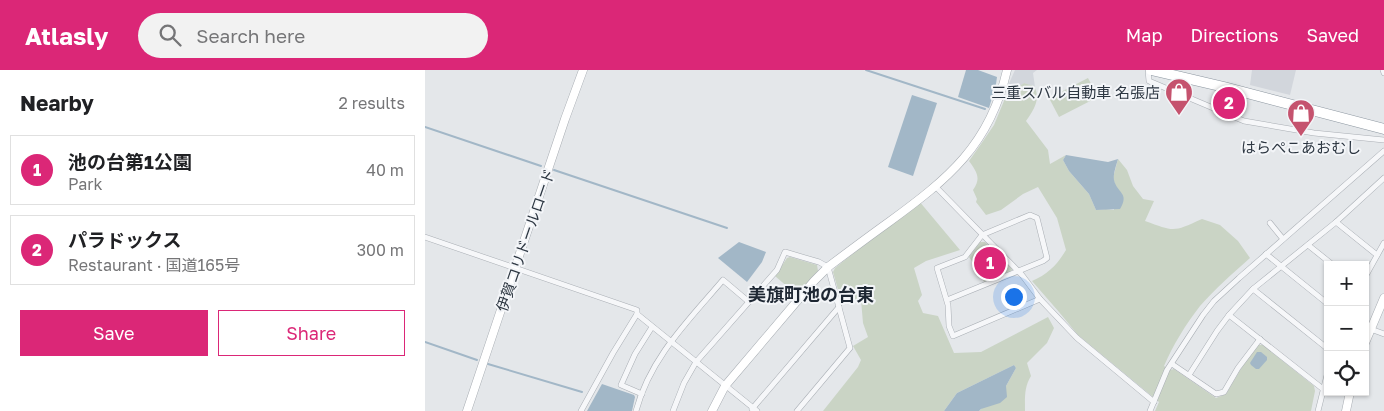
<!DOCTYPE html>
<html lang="en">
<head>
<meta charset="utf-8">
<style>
  :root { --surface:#fff; --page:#f2f2f2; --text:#202124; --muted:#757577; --line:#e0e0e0; --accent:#db2777 }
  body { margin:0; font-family:"Golos Text","Noto Sans JP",sans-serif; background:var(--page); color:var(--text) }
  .controls { position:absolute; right:15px; bottom:15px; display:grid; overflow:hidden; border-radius:0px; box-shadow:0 1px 4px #0004 }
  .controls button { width:45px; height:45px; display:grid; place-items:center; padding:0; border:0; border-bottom:1px solid var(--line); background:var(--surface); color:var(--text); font:25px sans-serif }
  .you { position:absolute; left:588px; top:226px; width:18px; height:18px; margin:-12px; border:4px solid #fff; border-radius:50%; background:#1a73e8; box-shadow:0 0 0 8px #1a73e833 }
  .badge { display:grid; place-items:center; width:32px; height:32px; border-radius:50%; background:var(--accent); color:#fff; font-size:16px; font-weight:700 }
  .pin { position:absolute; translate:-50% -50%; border:2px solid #fff; box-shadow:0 1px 5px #0006 }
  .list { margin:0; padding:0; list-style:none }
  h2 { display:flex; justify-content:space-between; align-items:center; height:65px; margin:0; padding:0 20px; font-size:21px }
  h2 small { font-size:16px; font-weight:400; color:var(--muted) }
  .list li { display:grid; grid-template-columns:32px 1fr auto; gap:15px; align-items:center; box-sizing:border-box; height:70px; margin:0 10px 10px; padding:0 10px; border:1px solid var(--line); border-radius:0px }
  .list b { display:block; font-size:19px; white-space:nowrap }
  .list p { margin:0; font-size:16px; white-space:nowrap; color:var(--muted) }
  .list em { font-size:16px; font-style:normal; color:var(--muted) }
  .actions { display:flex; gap:10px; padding:15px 20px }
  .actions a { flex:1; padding:11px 0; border:1px solid var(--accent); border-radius:0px; text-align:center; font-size:18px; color:var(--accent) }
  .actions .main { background:var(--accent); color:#fff }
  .icon { flex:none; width:28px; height:28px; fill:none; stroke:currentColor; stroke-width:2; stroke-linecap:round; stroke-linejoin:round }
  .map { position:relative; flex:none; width:959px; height:341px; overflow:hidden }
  header { display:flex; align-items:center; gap:30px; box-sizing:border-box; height:70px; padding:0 25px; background:var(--accent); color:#fff }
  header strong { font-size:24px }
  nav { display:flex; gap:28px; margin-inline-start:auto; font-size:18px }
  .search { width:350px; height:45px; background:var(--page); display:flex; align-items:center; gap:12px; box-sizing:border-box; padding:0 18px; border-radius:28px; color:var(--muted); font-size:19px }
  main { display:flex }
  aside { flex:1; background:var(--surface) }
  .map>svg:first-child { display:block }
  .built { fill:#d2d6dc }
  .green { fill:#cad4c5 }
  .water { fill:#a2b7c7 }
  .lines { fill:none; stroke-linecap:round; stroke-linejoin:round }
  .stream { stroke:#a2b7c7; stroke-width:2 }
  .street-casing { stroke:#a9aeb4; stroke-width:6 }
  .secondary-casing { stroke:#a9aeb4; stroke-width:9 }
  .highway-casing { stroke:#8c96a0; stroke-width:11 }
  .street { stroke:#f6f7f9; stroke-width:5 }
  .secondary { stroke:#fff; stroke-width:8 }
  .highway { stroke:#fff; stroke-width:10 }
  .labels { text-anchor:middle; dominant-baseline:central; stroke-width:4; stroke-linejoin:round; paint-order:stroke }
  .poi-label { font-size:15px; fill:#2c3641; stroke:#f3f5f8; text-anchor:end }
  .street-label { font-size:15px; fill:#2c3641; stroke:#f3f5f8 }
  .quarter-label { font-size:18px; font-weight:bold; fill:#1e2733; stroke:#f3f5f8 }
</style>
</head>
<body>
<header>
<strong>Atlasly</strong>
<div class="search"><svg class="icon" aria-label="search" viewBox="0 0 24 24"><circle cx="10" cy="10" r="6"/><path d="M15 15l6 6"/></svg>Search here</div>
<nav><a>Map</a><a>Directions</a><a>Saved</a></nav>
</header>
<main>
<aside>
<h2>Nearby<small>2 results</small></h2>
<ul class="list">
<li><span class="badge">1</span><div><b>池の台第1公園</b><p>Park</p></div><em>40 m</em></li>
<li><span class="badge">2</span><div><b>パラドックス</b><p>Restaurant · 国道165号</p></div><em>300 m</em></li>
</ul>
<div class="actions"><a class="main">Save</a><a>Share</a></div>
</aside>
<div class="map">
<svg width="959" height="341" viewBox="0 0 959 341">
  <rect width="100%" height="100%" fill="#e4e7ea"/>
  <g class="built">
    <polygon points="590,0 612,0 608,3 610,17 599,13 590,21 582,18"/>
    <polygon points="827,0 871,0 865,25 825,15"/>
  </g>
  <g class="green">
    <polygon points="663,8 673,27 634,47 624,28"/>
    <path d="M 599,13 L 609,16 C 616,29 609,40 601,51 L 623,80 L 625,94 L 641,85 L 638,90 L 644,101 L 664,124 L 671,140 L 681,139 L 689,140 L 690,114 L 688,108 L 693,89 L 702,100 L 708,116 L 718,129 L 729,131 L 720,151 C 750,162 748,162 777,149 L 795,155 L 813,171 L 825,188 C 808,203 790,219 775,236 C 761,254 748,275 739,296 L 745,300 L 749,299 L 791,328 L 801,324 L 820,292 L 833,275 L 838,275 L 889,316 L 890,321 L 886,341 L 730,341 L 734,332 L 653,265 L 634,242 L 607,211 C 623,204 632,195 641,180 L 632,148 L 613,117 L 598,124 L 576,140 L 561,145 L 551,132 L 552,129 L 548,120 C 557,108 551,101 544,91 L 556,74 L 569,55 L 581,26 Z"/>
    <path d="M 494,131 L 535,180 L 501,191 L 489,198 L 497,225 L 493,231 L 498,243 L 513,246 L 529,283 L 556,282 L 623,247 L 629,258 L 622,273 L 602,293 L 606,306 C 599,317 600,328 600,341 L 554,341 L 581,316 L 591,298 L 589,295 L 532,323 L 519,341 L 398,341 L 433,297 L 436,290 L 428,276 L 443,267 L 438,253 L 436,230 L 417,234 L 408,202 L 410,198 Z"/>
    <polygon points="555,172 560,172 587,199 586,202 559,212 554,201 544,187"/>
    <polygon points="365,187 392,195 393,201 372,225 350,206 362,188"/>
  </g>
  <g class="water">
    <polygon points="541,0 553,0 572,7 571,14 564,38 533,27"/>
    <polygon points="487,25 512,33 488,106 463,97"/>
    <path d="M 641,85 L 683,92 L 693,89 C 691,96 688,104 689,110 C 692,123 705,123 695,139 L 671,140 L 664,124 L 644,101 L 638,90 Z"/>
    <polygon points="314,172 341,182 337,192 322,212 293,188"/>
    <polygon points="832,282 836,282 842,287 842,290 834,299 831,299 826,295 825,293"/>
    <polygon points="589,295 591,298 581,316 582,327 575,333 556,339 554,341 519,341 532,323"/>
    <polygon points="177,314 209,325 210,327 207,341 162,341"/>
  </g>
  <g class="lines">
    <g class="stream">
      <polyline points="441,0 560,39"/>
      <polyline points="0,57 116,96"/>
      <polyline points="129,100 302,158"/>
      <polyline points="0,272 52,290"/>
      <polyline points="63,294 157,322"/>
    </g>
    <g class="street-casing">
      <g id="street">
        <polyline points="723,0 724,11 819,51 889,63 959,70"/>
        <polyline points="958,0 959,3"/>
        <polyline points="511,117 597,205 615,229 652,268 729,332"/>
        <polyline points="911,152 952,185"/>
        <polyline points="845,153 858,169"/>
        <polyline points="0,167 212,240 212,244 188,283 156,341"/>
        <polyline points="883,175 908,195"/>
        <polyline points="841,184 903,234"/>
        <polyline points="940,207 959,173"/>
        <polyline points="828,219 903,279"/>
        <polyline points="522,230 618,191 622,188 612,148 605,145 557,165 540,187 512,198 523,235 524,256 528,266 615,229"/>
        <polyline points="212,244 332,341"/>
        <polyline points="804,245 898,319"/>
        <polyline points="940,257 959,264"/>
        <polyline points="747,294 791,324 799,322 813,298 835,269"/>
        <polyline points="764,305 792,261 804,245 828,219 911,152 959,108"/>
        <polyline points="217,324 196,315 210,284 227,257"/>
        <polyline points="327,339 414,237"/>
        <path d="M 211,341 C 225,288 263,251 298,210 L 324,232"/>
        <polyline points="248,341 259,313 271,292 352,200 360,182 394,192 403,197 425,278 372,341"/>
        <polyline points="725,341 742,300 778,245 789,231 814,208 959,81"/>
        <polyline points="893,341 903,301"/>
      </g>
    </g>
    <g class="secondary-casing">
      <g id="secondary">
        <polyline points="940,273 959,228"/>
        <polyline points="42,341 140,49 158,0"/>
        <path d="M 287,341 L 300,316 L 389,211 L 403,197 C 423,182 443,167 464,152 C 523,109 565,75 582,0"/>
        <polyline points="921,341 925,322"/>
      </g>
    </g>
    <g class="highway-casing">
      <polyline id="highway" points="726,0 799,17 959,59"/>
    </g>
    <use href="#street" class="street"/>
    <use href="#secondary" class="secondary"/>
    <use href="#highway" class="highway"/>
  </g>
  <defs>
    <g id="shop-pin" transform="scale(1.4375)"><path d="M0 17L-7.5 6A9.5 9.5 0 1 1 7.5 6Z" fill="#c5536e" stroke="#f3f5f8"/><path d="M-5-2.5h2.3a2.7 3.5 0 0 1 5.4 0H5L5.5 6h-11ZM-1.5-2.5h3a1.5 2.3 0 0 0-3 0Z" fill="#fff"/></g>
  </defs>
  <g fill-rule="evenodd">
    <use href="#shop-pin" x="754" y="22"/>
    <use href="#shop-pin" x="876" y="43"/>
  </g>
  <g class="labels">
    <g class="poi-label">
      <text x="735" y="22">三重スバル自動車 名張店</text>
      <text x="876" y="77" text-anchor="middle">はらぺこあおむし</text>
    </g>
    <g class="street-label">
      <text transform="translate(100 170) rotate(-71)">伊賀コリドールロード</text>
    </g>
    <g class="quarter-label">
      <text x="386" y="224">美旗町池の台東</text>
    </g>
  </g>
</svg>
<div class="controls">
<button>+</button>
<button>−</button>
<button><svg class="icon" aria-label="locate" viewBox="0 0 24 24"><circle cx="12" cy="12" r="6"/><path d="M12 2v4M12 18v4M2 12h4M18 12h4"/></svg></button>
</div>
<div class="you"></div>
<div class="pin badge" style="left:565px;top:193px">1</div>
<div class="pin badge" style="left:804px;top:33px">2</div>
</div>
</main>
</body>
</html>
